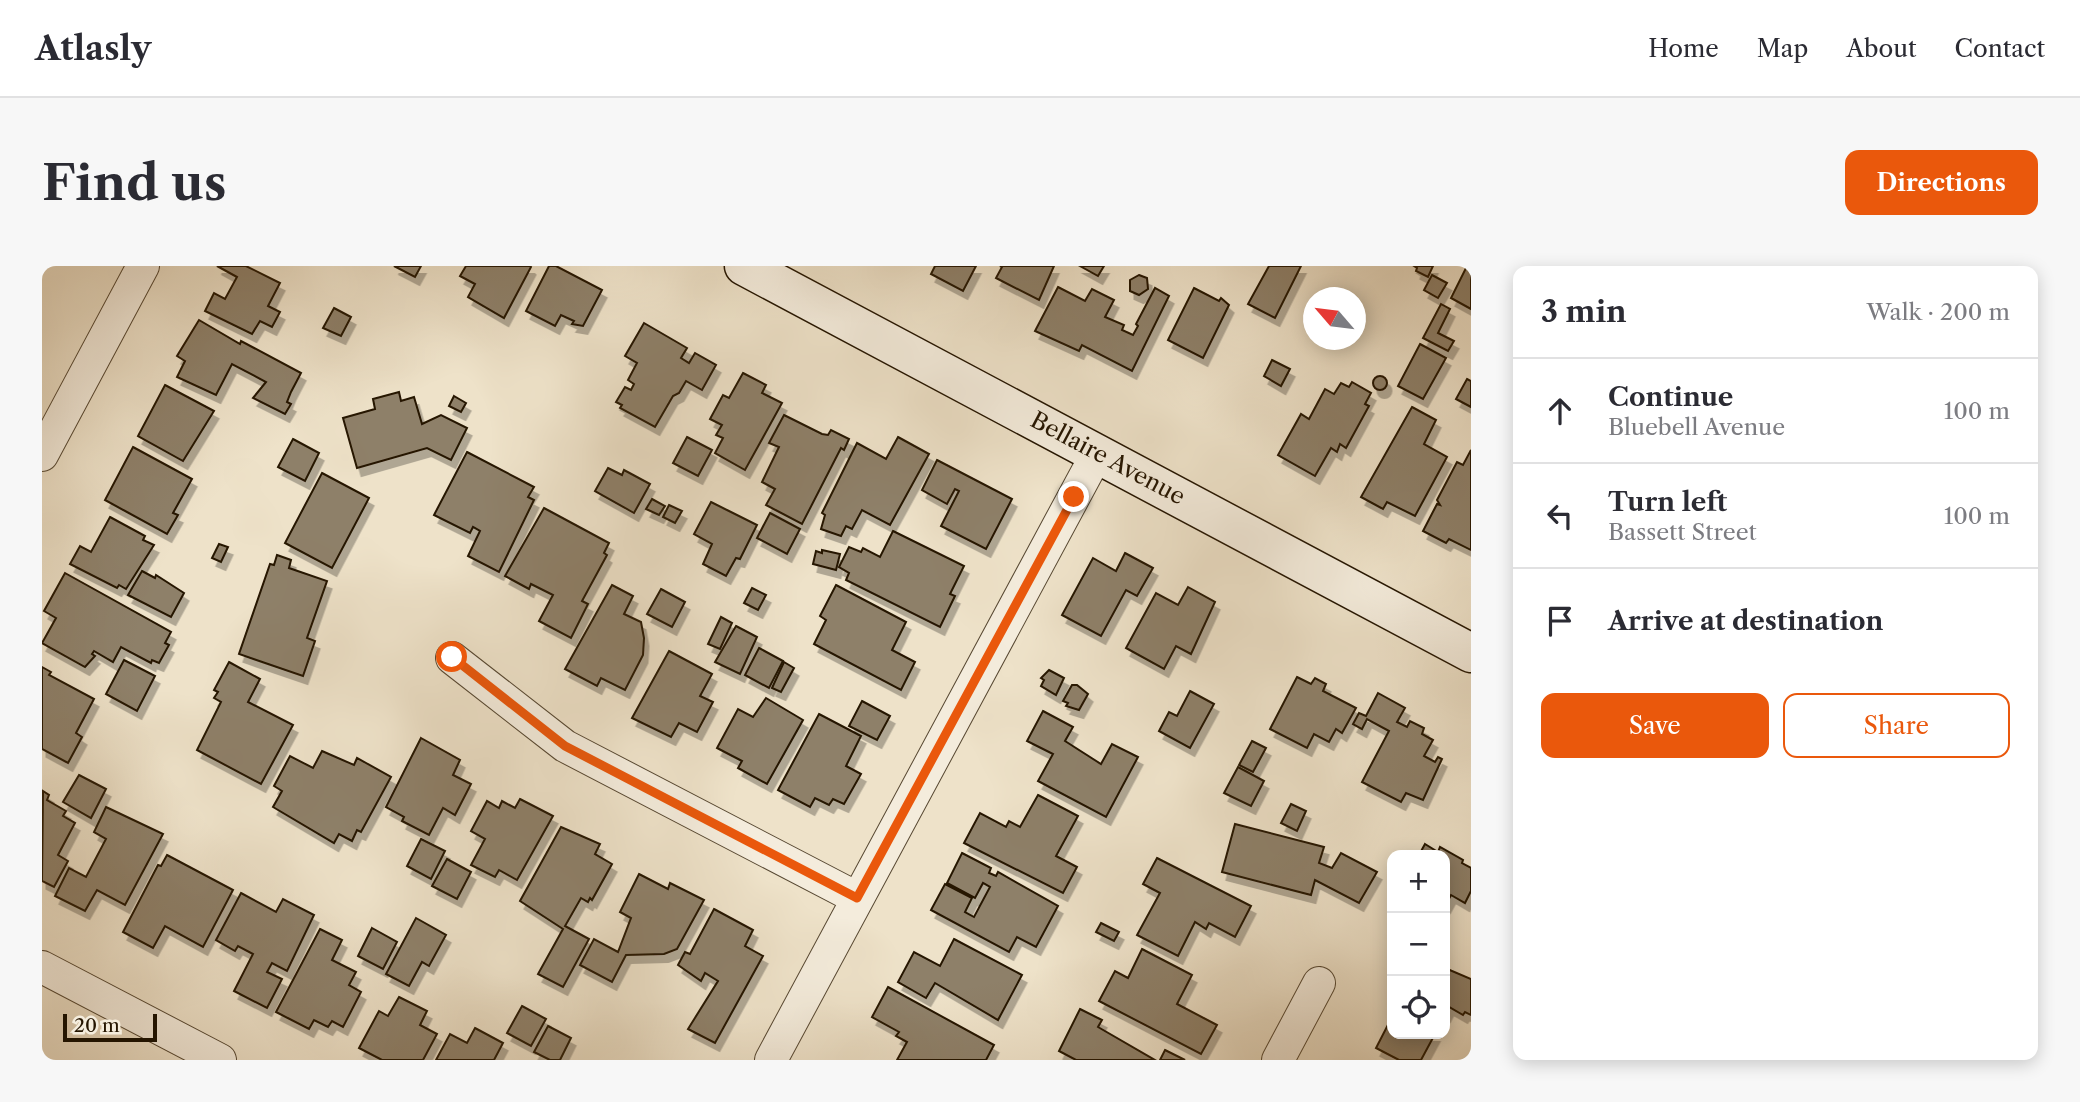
<!DOCTYPE html>
<html lang="en">
<head>
<meta charset="utf-8">
<style>
  :root { --surface:#fff; --page:#f7f7f7; --text:#2b2b33; --muted:#7c7c81; --line:#e1e1e2; --accent:#ea580c }
  body { margin:0; font-family:"Libre Caslon Text",serif; background:var(--page); color:var(--text) }
  .controls { position:absolute; right:21px; bottom:21px; display:grid; overflow:hidden; border-radius:14px; box-shadow:0 4px 18px #0003 }
  .controls button { width:63px; height:63px; display:grid; place-items:center; padding:0; border:0; border-bottom:2px solid var(--line); background:var(--surface); color:var(--text); font:35px sans-serif }
  .compass { position:absolute; left:1261px; top:21px; width:63px; height:63px; border-radius:50%; background:var(--surface); box-shadow:0 4px 18px #0003; rotate:298deg }
  .scale { position:absolute; left:21px; bottom:18px; width:94px; box-sizing:border-box; padding-left:7px; border:4px solid #251500; border-top:0; font-size:19px; line-height:24px; white-space:nowrap; color:#251500; -webkit-text-stroke:5px #f4ecdc; paint-order:stroke }
  .stop { position:absolute; width:21px; height:21px; margin:-16px; border:5px solid #ea580c; border-radius:50%; background:#fff }
  .stop.end { background:#ea580c; border-color:#fff; box-shadow:0 2px 7px #0008 }
  .list { margin:0; padding:0; list-style:none }
  h2 { display:flex; justify-content:space-between; align-items:center; height:91px; margin:0; padding:0 28px; font-size:30px }
  h2 small { font-size:23px; font-weight:400; color:var(--muted) }
  .list li { display:grid; grid-template-columns:46px 1fr auto; gap:21px; align-items:center; box-sizing:border-box; height:105px; padding:0 28px; border-top:2px solid var(--line) }
  .list b { display:block; font-size:26px; white-space:nowrap }
  .list p { margin:0; font-size:23px; white-space:nowrap; color:var(--muted) }
  .list em { font-size:23px; font-style:normal; color:var(--muted) }
  .actions { display:flex; gap:14px; padding:21px 28px }
  .actions a { flex:1; padding:16px 0; border:2px solid var(--accent); border-radius:14px; text-align:center; font-size:24px; color:var(--accent) }
  .actions .main { background:var(--accent); color:#fff }
  .icon { flex:none; width:38px; height:38px; fill:none; stroke:currentColor; stroke-width:2; stroke-linecap:round; stroke-linejoin:round }
  .map { position:relative; flex:none; width:1429px; height:794px; overflow:hidden; border-radius:14px }
  header { display:flex; align-items:center; gap:42px; box-sizing:border-box; height:98px; padding:0 35px; background:var(--surface); border-bottom:2px solid var(--line) }
  header strong { font-size:33px }
  nav { display:flex; gap:38px; margin-inline-start:auto; font-size:24px }
  .intro { display:flex; align-items:center; justify-content:space-between; box-sizing:border-box; height:168px; padding:0 42px }
  h1 { margin:0; font-size:49px }
  .button { padding:18px 32px; border-radius:14px; background:var(--accent); color:#fff; font-size:24px; font-weight:700 }
  main { display:flex; gap:42px; padding:0 42px }
  aside { flex:1; background:var(--surface); border-radius:14px; box-shadow:0 4px 18px #0003 }
  .map>svg:first-child { display:block }
  .building { fill:#8e8069; stroke:#251500; stroke-width:2; filter:url(#shadow) }
  .lines { fill:none; stroke-linecap:round; stroke-linejoin:round }
  .street-casing { stroke:#574832; stroke-width:34 }
  .secondary-casing { stroke:#251500; stroke-width:41 }
  .street { stroke:#f4ecdc; stroke-width:32 }
  .secondary { stroke:#f4ecdc; stroke-width:38 }
  .route { stroke:#ea580c; stroke-width:9 }
  .labels { text-anchor:middle; dominant-baseline:central; stroke-width:6; stroke-linejoin:round; paint-order:stroke }
  .street-label { font-size:23px; fill:#251500; stroke:#f4ecdc }
</style>
</head>
<body>
<header>
<strong>Atlasly</strong>
<nav><a>Home</a><a>Map</a><a>About</a><a>Contact</a></nav>
</header>
<div class="intro"><h1>Find us</h1><a class="button">Directions</a></div>
<main>
<div class="map">
<svg width="1429" height="794" viewBox="0 0 1429 794">
  <defs>
    <filter id="shadow"><feDropShadow dx="4.5" dy="8" stdDeviation="0" flood-color="#0004"/></filter>
  </defs>
  <rect width="100%" height="100%" fill="#eee2c9"/>
  <filter id="stains"><feTurbulence type="fractalNoise" baseFrequency=".00286" numOctaves="4"/><feColorMatrix values="0 0 0 0 .2 0 0 0 0 .09 0 0 0 0 .02 0 0 0 .5 -.17"/></filter>
  <radialGradient id="worn" r=".72"><stop offset=".6" stop-color="#630" stop-opacity="0"/><stop offset="1" stop-color="#630" stop-opacity=".3"/></radialGradient>
  <g class="building">
    <polygon points="175,0 204,0 238,17 226,40 238,46 230,61 218,55 210,68 163,45 172,27 183,33 195,11"/>
    <polygon points="352,0 379,0 373,11"/>
    <polygon points="424,0 488,0 489,1 462,52 426,31 433,18 418,10"/>
    <polygon points="507,0 514,0 560,24 541,60 530,58 532,55 519,49 513,60 484,45"/>
    <polygon points="893,0 934,0 921,25 889,8"/>
    <polygon points="958,0 1012,0 997,34 954,12 960,1"/>
    <polygon points="1038,0 1062,0 1056,10"/>
    <polygon points="1227,0 1259,0 1233,52 1206,38"/>
    <polygon points="1372,0 1391,0 1386,11 1374,5 1375,2"/>
    <polygon points="1425,0 1429,0 1429,43 1409,32"/>
    <polygon points="1097,9 1105,12 1106,23 1097,29 1088,25 1088,14"/>
    <polygon points="1390,9 1405,17 1396,32 1382,24"/>
    <polygon points="1016,21 1043,35 1050,23 1072,34 1063,51 1082,59 1080,64 1091,69 1096,60 1094,58 1113,22 1127,30 1090,105 1040,79 1037,85 993,65"/>
    <polygon points="1152,22 1177,35 1179,32 1187,39 1161,92 1126,74"/>
    <polygon points="1399,38 1408,43 1396,67 1412,75 1406,85 1381,72"/>
    <polygon points="292,42 309,51 299,70 281,62"/>
    <polygon points="157,54 198,78 199,75 259,107 249,126 245,136 249,138 243,148 211,132 224,116 190,98 174,129 135,111 143,95 135,90"/>
    <polygon points="602,57 645,82 639,92 647,97 653,87 674,99 660,124 644,115 637,127 631,130 613,161 578,142 580,139 574,136 583,121 589,124 592,118 586,114 595,97 583,90"/>
    <polygon points="1378,78 1404,92 1381,133 1356,120"/>
    <polygon points="1230,94 1248,103 1239,120 1222,110"/>
    <polygon points="701,107 724,119 720,127 740,137 703,204 673,187 681,172 674,169 680,159 668,153 681,129 687,132"/>
    <circle cx="1338" cy="117" r="7"/>
    <polygon points="1425,113 1429,115 1429,141 1414,133"/>
    <polygon points="1310,116 1329,127 1323,138 1327,140 1304,182 1298,178 1295,186 1289,182 1273,210 1236,189 1259,148 1267,153 1283,123 1292,128 1299,117 1307,121"/>
    <polygon points="123,119 172,145 141,195 96,170"/>
    <polygon points="357,126 359,135 372,131 380,158 399,149 425,162 409,194 385,182 315,202 301,152 333,143 331,133"/>
    <polygon points="412,130 424,137 419,146 407,140"/>
    <polygon points="1370,141 1394,154 1382,178 1405,191 1373,250 1345,236 1341,243 1319,231"/>
    <polygon points="742,149 780,168 786,169 789,164 807,173 802,184 799,182 760,258 724,239 733,223 720,216 737,181 727,177"/>
    <polygon points="645,171 670,184 656,210 631,197"/>
    <polygon points="856,171 887,188 848,259 820,244 810,263 804,260 799,270 779,263 783,249 780,247 815,177 844,193"/>
    <polygon points="251,173 277,187 263,215 236,201"/>
    <polygon points="91,181 150,213 131,247 136,249 125,268 63,234"/>
    <polygon points="1429,184 1429,284 1407,273 1404,277 1381,265 1395,238 1398,239 1395,234 1415,196 1421,199"/>
    <polygon points="425,186 492,221 486,231 492,234 457,306 426,290 438,265 431,261 428,267 392,249"/>
    <polygon points="895,194 970,233 944,283 899,260 917,225 913,223 905,238 880,224"/>
    <polygon points="566,202 580,209 582,204 608,218 592,247 553,225"/>
    <polygon points="280,207 327,232 290,302 243,277"/>
    <polygon points="610,233 623,240 617,249 604,243"/>
    <polygon points="669,236 715,259 698,293 694,292 684,310 661,298 670,278 652,268"/>
    <polygon points="627,239 640,245 633,257 621,251"/>
    <polygon points="502,242 567,277 562,287 565,289 540,335 546,338 529,372 497,355 511,329 489,318 487,323 463,310"/>
    <polygon points="728,247 758,263 745,288 715,272"/>
    <polygon points="68,251 103,270 101,274 112,279 84,323 77,319 75,322 28,298 38,280 49,286"/>
    <polygon points="851,265 922,300 908,328 913,330 898,361 804,314 807,307 797,301 807,281 819,286 821,282 838,291"/>
    <polygon points="177,278 186,281 179,296 170,292"/>
    <polygon points="780,284 798,288 794,304 771,298 774,285 780,287"/>
    <polygon points="1083,287 1111,302 1095,330 1084,324 1059,370 1020,349 1051,292 1074,305"/>
    <polygon points="235,289 249,294 247,302 285,315 265,372 273,375 261,410 197,388 228,298 232,299"/>
    <polygon points="100,305 113,312 114,309 142,327 129,351 86,329"/>
    <polygon points="23,307 129,366 123,377 127,379 117,397 110,394 109,397 79,381 71,396 52,385 50,388 53,390 43,401 0,377 14,352 2,345"/>
    <polygon points="570,319 591,330 582,348 599,356 602,372 601,389 583,424 559,412 555,420 523,403"/>
    <polygon points="794,319 864,356 850,384 873,396 859,424 772,378 784,354 778,350"/>
    <polygon points="1146,321 1173,336 1149,388 1134,380 1122,403 1084,382 1114,327 1136,339"/>
    <polygon points="710,322 724,329 716,344 702,337"/>
    <polygon points="619,323 643,336 630,361 605,348"/>
    <polygon points="679,351 690,357 678,383 666,378"/>
    <polygon points="694,360 715,371 698,408 673,396"/>
    <polygon points="717,382 741,395 727,422 703,409"/>
    <polygon points="627,385 670,408 658,430 671,436 655,466 637,457 629,471 590,452"/>
    <polygon points="82,394 113,410 95,445 64,428"/>
    <polygon points="187,396 218,413 206,436 251,459 219,518 155,484 179,436 172,432 176,426 172,424"/>
    <polygon points="742,396 752,402 739,426 730,422"/>
    <polygon points="0,401 9,406 7,409 52,433 34,467 40,471 26,497 0,483"/>
    <polygon points="1007,404 1022,412 1014,429 999,420 1002,414 999,412"/>
    <polygon points="1255,411 1269,418 1273,412 1284,418 1281,425 1314,442 1300,467 1294,463 1287,476 1272,468 1265,482 1228,463"/>
    <polygon points="1030,419 1035,419 1046,428 1037,444 1024,440 1026,437 1021,435"/>
    <polygon points="1148,425 1172,438 1148,482 1117,465 1127,446 1135,450"/>
    <polygon points="1336,427 1363,442 1355,456 1365,461 1368,455 1382,462 1380,468 1391,474 1382,490 1393,496 1396,491 1400,493 1381,534 1364,527 1359,536 1320,516 1347,465 1325,453 1320,463 1311,458 1317,447 1324,450"/>
    <polygon points="724,432 761,454 725,518 696,502 700,495 675,482 696,443 711,451"/>
    <polygon points="820,435 848,450 835,474 807,460"/>
    <polygon points="1001,445 1031,461 1023,475 1059,498 1070,478 1096,491 1064,551 996,515 1011,488 985,475"/>
    <polygon points="777,448 819,470 804,500 819,508 802,538 791,533 787,539 773,532 768,541 736,524"/>
    <polygon points="379,472 418,494 411,509 429,518 413,549 401,542 387,569 360,555 362,551 344,541"/>
    <polygon points="1210,475 1224,482 1211,506 1197,499"/>
    <polygon points="280,485 312,499 315,492 349,511 319,566 315,564 310,575 297,568 292,577 231,541 240,525 232,520 248,490 271,502"/>
    <polygon points="1196,501 1222,515 1209,540 1182,527"/>
    <polygon points="37,509 64,523 49,552 21,536"/>
    <polygon points="1,525 7,529 5,534 24,545 21,550 33,557 16,589 26,595 12,621 0,615"/>
    <polygon points="996,529 1036,550 1014,590 1035,601 1021,627 922,577 938,547 964,561 967,555 978,561"/>
    <polygon points="478,533 511,550 475,614 457,604 453,611 429,599 443,573 429,565 445,535 457,542 460,535 473,542"/>
    <polygon points="1249,538 1264,545 1255,565 1239,557"/>
    <polygon points="64,541 121,568 83,639 55,624 43,645 13,630 27,602 44,611 64,573 52,566"/>
    <polygon points="1193,558 1282,581 1277,597 1290,602 1299,587 1335,606 1317,637 1273,614 1269,629 1180,606"/>
    <polygon points="519,561 558,578 553,588 570,598 550,634 548,632 546,636 539,632 523,660 547,673 521,721 496,708 521,663 478,635"/>
    <polygon points="379,573 403,585 389,613 365,600"/>
    <polygon points="1383,578 1396,586 1398,581 1421,594 1420,597 1429,602 1429,625 1423,637 1409,629 1403,640 1403,589 1377,589"/>
    <polygon points="920,587 949,602 947,607 954,610 956,606 1016,640 994,681 975,671 967,686 889,644 903,618 930,632 923,646 932,651 948,621 941,617 933,632 905,617"/>
    <polygon points="125,589 191,624 161,681 123,660 111,682 81,666 116,599 119,600"/>
    <polygon points="1115,592 1209,640 1193,671 1167,657 1164,663 1153,656 1136,690 1095,669 1118,627 1101,618"/>
    <polygon points="405,593 429,606 415,633 390,620"/>
    <polygon points="597,608 626,623 628,617 662,634 635,683 622,688 584,689 570,716 538,699 552,673 576,686 589,652 578,646"/>
    <polygon points="199,627 234,646 241,633 272,649 245,705 230,697 225,706 240,713 225,742 192,725 211,688 196,680 193,685 174,674"/>
    <polygon points="672,643 711,664 703,680 721,690 673,777 646,763 676,715 663,707 659,715 636,699 643,686 648,688"/>
    <polygon points="374,652 404,669 387,700 380,696 367,720 344,708"/>
    <polygon points="1059,657 1077,666 1072,675 1054,666"/>
    <polygon points="330,662 355,676 341,703 316,690"/>
    <polygon points="278,663 300,674 290,694 314,706 307,719 319,726 301,761 290,755 286,761 272,754 267,763 234,746"/>
    <polygon points="912,673 980,709 956,754 893,717 884,732 856,716 872,686 898,700"/>
    <polygon points="1100,683 1150,709 1135,738 1175,759 1159,788 1057,735 1073,705 1086,712"/>
    <polygon points="1403,702 1429,713 1429,749 1423,746 1421,749 1407,741 1403,749"/>
    <polygon points="846,721 952,779 944,794 855,794 865,776 854,770 857,766 830,751"/>
    <polygon points="357,731 385,745 378,759 395,768 381,794 340,794 317,782 337,745 346,750"/>
    <polygon points="480,740 504,753 489,780 465,767"/>
    <polygon points="1038,743 1060,754 1056,761 1113,794 1034,794 1017,785"/>
    <polygon points="1350,751 1350,768 1393,768 1379,794 1357,794 1334,782"/>
    <polygon points="506,760 529,772 518,794 508,794 492,786"/>
    <polygon points="433,762 461,777 452,794 394,794 408,768 425,777"/>
    <polygon points="1123,784 1143,794 1118,794"/>
  </g>
  <g class="lines">
    <g class="street-casing">
      <g id="street">
        <polyline points="0,189 101,0"/>
        <polyline points="410,392 523,480 815,632"/>
        <polyline points="0,701 178,794"/>
        <polyline points="729,794 1056,186"/>
        <polyline points="1236,794 1277,717"/>
      </g>
    </g>
    <g class="secondary-casing">
      <polyline id="secondary" points="702,0 1429,387"/>
    </g>
    <use href="#street" class="street"/>
    <use href="#secondary" class="secondary"/>
  </g>
  <g class="lines">
    <polyline class="route" points="410,391 523,480 815,632 1032,231"/>
  </g>
  <g class="labels">
    <g class="street-label">
      <text transform="translate(1066 192) rotate(28)">Bellaire Avenue</text>
    </g>
  </g>
  <rect width="100%" height="100%" filter="url(#stains)"/>
  <rect width="100%" height="100%" fill="url(#worn)"/>
</svg>
<div class="controls">
<button>+</button>
<button>−</button>
<button><svg class="icon" aria-label="locate" viewBox="0 0 24 24"><circle cx="12" cy="12" r="6"/><path d="M12 2v4M12 18v4M2 12h4M18 12h4"/></svg></button>
</div>
<svg class="compass" viewBox="-18 -18 36 36"><path d="M0-13l5 13h-10z" fill="#e53935"/><path d="M0 13l5-13h-10z" fill="#7c7c81"/></svg>
<div class="scale">20 m</div>
<div class="stop" style="left:410px;top:391px"></div>
<div class="stop end" style="left:1032px;top:231px"></div>
</div>
<aside>
<h2>3 min<small>Walk · 200 m</small></h2>
<ul class="list">
<li><svg class="icon" aria-label="ahead" viewBox="0 0 24 24"><path d="M12 20V5M6 11l6-6 6 6"/></svg><div><b>Continue</b><p>Bluebell Avenue</p></div><em>100 m</em></li>
<li><svg class="icon" aria-label="left" viewBox="0 0 24 24"><path d="M17 20v-9H6M10 6l-5 5 5 5"/></svg><div><b>Turn left</b><p>Bassett Street</p></div><em>100 m</em></li>
<li><svg class="icon" aria-label="arrive" viewBox="0 0 24 24"><path d="M6 21V4h12l-3 4 3 4H6"/></svg><div><b>Arrive at destination</b></div></li>
</ul>
<div class="actions"><a class="main">Save</a><a>Share</a></div>
</aside>
</main>
</body>
</html>
